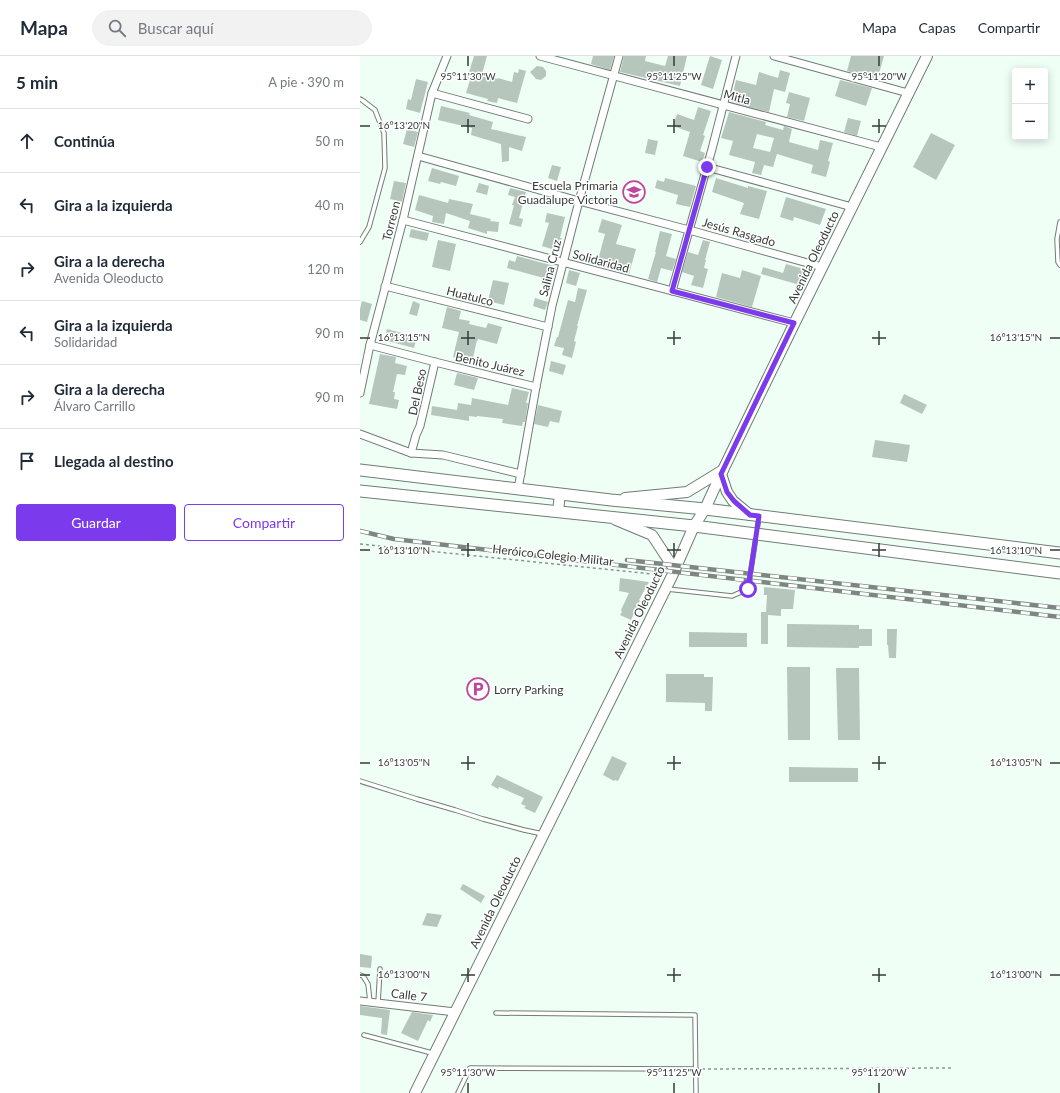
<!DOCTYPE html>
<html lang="es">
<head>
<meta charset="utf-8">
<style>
  :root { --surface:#fff; --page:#f2f2f3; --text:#1f2937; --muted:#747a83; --line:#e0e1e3; --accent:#7c3aed }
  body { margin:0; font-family:Lato,sans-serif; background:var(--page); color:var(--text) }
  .controls { position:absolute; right:12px; top:12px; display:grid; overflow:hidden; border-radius:4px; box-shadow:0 2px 10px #0003 }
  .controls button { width:36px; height:36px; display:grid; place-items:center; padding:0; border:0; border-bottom:1px solid var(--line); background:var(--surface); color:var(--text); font:20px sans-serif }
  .stop { position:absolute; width:12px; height:12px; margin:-9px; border:3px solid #7c3aed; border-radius:50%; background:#fff }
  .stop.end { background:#7c3aed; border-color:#fff; box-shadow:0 1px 4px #0008 }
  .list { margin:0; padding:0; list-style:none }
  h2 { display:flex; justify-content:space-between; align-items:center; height:52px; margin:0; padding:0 16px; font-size:17px }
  h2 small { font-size:13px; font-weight:400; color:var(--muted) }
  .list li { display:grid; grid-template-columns:26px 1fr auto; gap:12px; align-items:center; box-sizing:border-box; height:64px; padding:0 16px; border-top:1px solid var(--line) }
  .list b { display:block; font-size:15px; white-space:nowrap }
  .list p { margin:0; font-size:13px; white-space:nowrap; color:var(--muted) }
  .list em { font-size:13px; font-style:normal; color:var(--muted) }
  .actions { display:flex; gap:8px; padding:12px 16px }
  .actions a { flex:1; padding:9px 0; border:1px solid var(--accent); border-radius:4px; text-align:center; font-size:14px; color:var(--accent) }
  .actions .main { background:var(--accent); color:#fff }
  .icon { flex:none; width:22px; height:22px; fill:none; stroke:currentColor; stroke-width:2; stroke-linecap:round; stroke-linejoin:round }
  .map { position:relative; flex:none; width:700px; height:1037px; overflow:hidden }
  header { display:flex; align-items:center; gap:24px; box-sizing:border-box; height:56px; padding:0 20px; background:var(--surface); border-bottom:1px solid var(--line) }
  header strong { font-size:19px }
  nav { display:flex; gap:22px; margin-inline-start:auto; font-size:14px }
  .search { width:280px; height:36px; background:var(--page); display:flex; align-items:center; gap:10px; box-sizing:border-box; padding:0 14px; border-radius:22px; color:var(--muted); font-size:15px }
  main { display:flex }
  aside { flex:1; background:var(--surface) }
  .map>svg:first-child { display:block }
  .building { fill:#b6c6bd; fill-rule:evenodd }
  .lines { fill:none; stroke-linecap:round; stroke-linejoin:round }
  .lane-casing { stroke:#6f7d75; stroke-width:5.5 }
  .street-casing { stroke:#6f7d75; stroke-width:9 }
  .secondary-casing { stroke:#6f7d75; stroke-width:12 }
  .primary-casing { stroke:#6f7d75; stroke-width:13 }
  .path { stroke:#8b9690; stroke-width:1.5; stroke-dasharray:3 3; stroke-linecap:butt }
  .lane { stroke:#fff; stroke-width:3.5 }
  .street { stroke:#fff; stroke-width:7 }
  .secondary { stroke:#fff; stroke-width:10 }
  .primary { stroke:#fff; stroke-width:11 }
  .rail-casing { stroke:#7d8681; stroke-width:4.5 }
  .rail { stroke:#fff; stroke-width:3; stroke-dasharray:9; stroke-linecap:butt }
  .route { stroke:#7c3aed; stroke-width:5 }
  .ticks { fill:none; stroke:#353b38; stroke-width:1.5 }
  .labels { text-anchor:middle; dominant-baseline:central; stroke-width:3; stroke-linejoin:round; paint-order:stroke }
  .street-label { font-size:12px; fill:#353b38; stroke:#fff }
  .poi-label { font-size:12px; fill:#353b38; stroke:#fff; text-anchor:end }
  .ticks-label { font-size:10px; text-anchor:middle; fill:#353b38; stroke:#fff; stroke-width:3; stroke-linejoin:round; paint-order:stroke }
</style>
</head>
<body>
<header>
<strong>Mapa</strong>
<div class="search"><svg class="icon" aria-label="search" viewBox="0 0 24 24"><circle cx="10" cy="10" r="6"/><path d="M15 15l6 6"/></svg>Buscar aquí</div>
<nav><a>Mapa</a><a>Capas</a><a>Compartir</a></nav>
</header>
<main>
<aside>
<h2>5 min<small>A pie · 390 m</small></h2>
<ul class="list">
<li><svg class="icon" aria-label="ahead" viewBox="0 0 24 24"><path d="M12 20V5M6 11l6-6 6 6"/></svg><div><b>Continúa</b></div><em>50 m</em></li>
<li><svg class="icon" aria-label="left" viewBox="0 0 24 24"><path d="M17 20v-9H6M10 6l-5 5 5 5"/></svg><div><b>Gira a la izquierda</b></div><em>40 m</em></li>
<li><svg class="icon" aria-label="right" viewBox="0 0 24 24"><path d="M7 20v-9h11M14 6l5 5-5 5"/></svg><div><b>Gira a la derecha</b><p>Avenida Oleoducto</p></div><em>120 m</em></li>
<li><svg class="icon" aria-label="left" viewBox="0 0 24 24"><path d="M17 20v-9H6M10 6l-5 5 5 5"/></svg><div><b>Gira a la izquierda</b><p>Solidaridad</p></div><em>90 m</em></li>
<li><svg class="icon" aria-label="right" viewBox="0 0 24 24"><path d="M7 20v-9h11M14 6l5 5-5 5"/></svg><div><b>Gira a la derecha</b><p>Álvaro Carrillo</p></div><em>90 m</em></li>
<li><svg class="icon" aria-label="arrive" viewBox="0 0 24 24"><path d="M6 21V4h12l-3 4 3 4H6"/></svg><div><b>Llegada al destino</b></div></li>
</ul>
<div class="actions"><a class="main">Guardar</a><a>Compartir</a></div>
</aside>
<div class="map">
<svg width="700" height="1037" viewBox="0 0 700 1037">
  <rect width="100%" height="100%" fill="#effff6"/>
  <g class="building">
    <polygon points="114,0 127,0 122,18 138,23 138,22 152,26 154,16 158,17 159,13 166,15 157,47 138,42 137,47 127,45 128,43 106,37 110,24 107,23"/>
    <polygon points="233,0 254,0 250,14 231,8"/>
    <polygon points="264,0 286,0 285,5 305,10 308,0 327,0 320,30 260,16"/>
    <polygon points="350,0 362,4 353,33 341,29"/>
    <polygon points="491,0 524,0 518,21 515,21 515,23 487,15"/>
    <polygon points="177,10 183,11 186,15 186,20 181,24 176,23 170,16"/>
    <polygon points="420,14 430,17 425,36 414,33 409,56 371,46 376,24 396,29 399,16 418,22"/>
    <polygon points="56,23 68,26 60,57 46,53 48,43 51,44"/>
    <polygon points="480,24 512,32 506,50 475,40"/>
    <polygon points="429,36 450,42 444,65 427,61 430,48 426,47"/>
    <polygon points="81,50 110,57 109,59 133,66 131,73 166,81 162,95 149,91 149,105 142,106 141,88 111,79 112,72 78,64"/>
    <polygon points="338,51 351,55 343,79 345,80 340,95 345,97 342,106 323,100 330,76 313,70 317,58 334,64"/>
    <path d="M 369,56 L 406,66 L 405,69 L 423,74 L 424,70 L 432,73 L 429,86 L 458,94 L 460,84 L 473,87 L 468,105 L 470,106 L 466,121 L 451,117 L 453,109 L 417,98 L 413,111 L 404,109 L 401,119 L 392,117 L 395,106 L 369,99 L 373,85 L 361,82 ZM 397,78 L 414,82 L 410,96 L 393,92 Z"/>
    <polygon points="488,62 501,65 497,80 484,76"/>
    <polygon points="47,73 58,76 54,91 43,88"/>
    <polygon points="571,77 595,89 576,124 553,111"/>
    <polygon points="288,83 298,85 295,99 285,97"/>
    <polygon points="192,109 201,111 197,125 188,122"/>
    <polygon points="72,112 99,120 96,130 81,126 80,128 68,125"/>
    <polygon points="305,122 336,130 330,151 316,148 318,139 295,132 297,124 304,126"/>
    <polygon points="356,122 388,132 388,130 407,135 399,163 380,158 384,147 352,136"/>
    <polygon points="34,125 46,127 42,146 30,143"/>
    <polygon points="119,127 129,130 127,139 116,136"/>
    <polygon points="150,132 166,136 159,162 163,163 161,171 149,168 154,149 152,149 155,141 148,139"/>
    <polygon points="59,139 88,147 89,143 113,148 110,158 131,163 130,165 139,166 138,176 127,175 127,178 108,172 110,165 86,157 84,168 72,166 73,160 55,154"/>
    <polygon points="426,141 466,153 460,169 434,161 433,165 420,161"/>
    <polygon points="187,157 205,161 200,182 202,182 198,195 182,190 189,167 185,166"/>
    <polygon points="242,163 262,169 256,188 276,193 269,218 259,216 259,214 237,208 245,178 238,176"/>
    <polygon points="51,173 69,177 67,185 49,181"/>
    <polygon points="300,175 312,178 306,200 316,203 312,215 301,212 297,226 288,223 296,196 295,196"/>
    <polygon points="78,184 96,188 90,215 72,211"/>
    <polygon points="343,184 350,186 345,204 346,204 344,212 348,213 343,232 331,229 334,220 322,216 328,196 338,199"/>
    <polygon points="157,200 194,210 191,224 147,212 149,204 155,206"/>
    <polygon points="426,208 444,213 440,229 401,218 403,211 423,217"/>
    <polygon points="209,214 220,217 216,230 206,227"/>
    <polygon points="382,214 401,220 392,251 356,241 362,217 380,222"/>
    <polygon points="133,224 149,227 144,249 128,245"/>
    <polygon points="218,232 227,234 217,270 218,270 214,285 216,286 212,302 202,299 204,292 194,290 197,281 198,281 208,244 215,246"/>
    <polygon points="175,242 188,246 185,254 173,250"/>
    <polygon points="2,245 12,248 7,266 0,264 0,253"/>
    <polygon points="53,245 60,248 57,260 49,258"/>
    <polygon points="87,251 101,255 99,263 110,265 109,268 126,272 128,267 142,271 137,288 118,283 118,285 117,284 112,306 93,301 99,276 82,272"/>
    <polygon points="27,273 57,281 54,292 24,284"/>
    <polygon points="20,298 36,301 35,307 47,310 45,319 37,318 33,336 35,336 34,343 39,344 37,353 9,348"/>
    <polygon points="191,305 206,309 203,319 189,315"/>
    <polygon points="97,317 118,322 114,334 94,329"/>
    <polygon points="152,332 169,336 166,347 168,347 165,366 163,366 162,370 142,367 143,363 117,360 117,361 109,360 109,365 71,359 72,350 97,354 98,347 111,349 112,342 148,349"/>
    <polygon points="544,338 567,349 562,358 540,347"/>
    <polygon points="178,349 202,355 199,367 190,365 188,371 174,368"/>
    <polygon points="515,384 550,389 547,406 512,401"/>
    <polygon points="260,522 289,526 279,544 280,544 271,564 260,559 262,556 261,554 269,537 259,535"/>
    <polygon points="404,531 435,534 433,553 421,553 421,560 408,559 408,588 401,588 401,556 406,556 407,539 404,539"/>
    <polygon points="427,568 499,569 499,573 512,573 512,590 499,590 499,592 427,591"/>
    <polygon points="527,573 537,573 536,602 529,602 528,589 527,589"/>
    <polygon points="329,576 387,577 387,591 329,591"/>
    <polygon points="427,611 450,611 450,684 428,684"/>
    <polygon points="476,612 499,612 500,684 478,684"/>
    <polygon points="306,618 344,618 344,621 353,621 352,655 345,655 345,647 306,646"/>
    <polygon points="252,700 267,707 258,725 255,724 254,725 243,719"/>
    <polygon points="429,711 498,712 498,726 429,726"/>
    <polygon points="137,719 183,741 175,757 164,752 166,750 161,748 164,742 139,731 138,733 131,729"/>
    <polygon points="103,828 125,840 121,847 100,833"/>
    <polygon points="67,857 82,859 77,871 62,869"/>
    <polygon points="0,898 12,900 11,912 0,911"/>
    <polygon points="0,950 30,954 27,979 21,978 22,962 0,959"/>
    <polygon points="52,956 73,959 70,966 68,964 58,985 41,977"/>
  </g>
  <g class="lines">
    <g class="lane-casing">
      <g id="lane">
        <polyline points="0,43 2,44 15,54 24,77 25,112 9,171 0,186"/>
        <polyline points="700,166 697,183 698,206 700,209"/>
        <polyline points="307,533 372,540 388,533 399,461"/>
        <polyline points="0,725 57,743 95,754 123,763 164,774 183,778"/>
        <polyline points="0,919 3,920 8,928 10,946"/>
        <polyline points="18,947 20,913"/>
        <polyline points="136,957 335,959 336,1037"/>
        <polyline points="4,979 72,997"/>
        <polyline points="98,1037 110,1012 336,1013"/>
      </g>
    </g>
    <g class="street-casing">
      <g id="street">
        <polyline points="180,0 521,91"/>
        <polyline points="414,0 548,37"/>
        <polyline points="72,37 168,63"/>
        <polyline points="58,100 219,145 329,174 462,211"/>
        <polyline points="347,111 492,151"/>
        <polyline points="43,164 434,267"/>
        <polyline points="25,230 188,271"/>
        <polyline points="312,235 352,93 376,0"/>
        <polyline points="10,289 75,306 176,331"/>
        <polyline points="0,337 10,289 43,164 72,37 87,0"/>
        <polyline points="0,378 51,397 83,399 161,418"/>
        <polyline points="51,397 56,379 60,370 75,306"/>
        <polyline points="158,433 176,331 192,250 219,145 259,0"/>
        <polyline points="0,945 95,956"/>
      </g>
    </g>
    <g class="secondary-casing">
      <g id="secondary">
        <polyline points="361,418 367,436 373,445 390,459"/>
        <polyline points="265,442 327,436 363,414"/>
        <polyline points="198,455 200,438"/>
        <polyline points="256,464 292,479 315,514"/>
        <polyline points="55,1037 312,520 334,470 345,453 361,418 439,258 567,0"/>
      </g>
    </g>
    <g class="primary-casing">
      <g id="primary">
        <polyline points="0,414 251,444 345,453 700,497"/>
        <polyline points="0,435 334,470 700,517"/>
      </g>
    </g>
    <g class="path">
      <polyline points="0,488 302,519"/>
      <polyline points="342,1013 591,1012"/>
    </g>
    <use href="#lane" class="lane"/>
    <use href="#street" class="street"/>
    <use href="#secondary" class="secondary"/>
    <use href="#primary" class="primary"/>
    <g class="rail-casing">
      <g id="rail">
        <polyline points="0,475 34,483 700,561"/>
        <polyline points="267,504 700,552"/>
      </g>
    </g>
    <use href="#rail" class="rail"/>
  </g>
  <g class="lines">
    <polyline class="route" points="347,111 312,235 434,267 361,418 367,436 374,445 390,459 399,460 388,533"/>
  </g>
  <path class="ticks" d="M 108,0 L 108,10M 314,0 L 314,10M 519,0 L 519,10M 108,63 L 108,77M 314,63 L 314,77M 519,63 L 519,77M 0,70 L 10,70M 101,70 L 115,70M 307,70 L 321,70M 512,70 L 526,70M 108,275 L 108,289M 314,275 L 314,289M 519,275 L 519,289M 0,282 L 10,282M 101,282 L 115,282M 307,282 L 321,282M 512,282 L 526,282M 690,282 L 700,282M 108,487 L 108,501M 314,487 L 314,501M 519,487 L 519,501M 0,494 L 10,494M 101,494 L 115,494M 307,494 L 321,494M 512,494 L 526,494M 690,494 L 700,494M 108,700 L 108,714M 314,700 L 314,714M 519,700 L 519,714M 0,707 L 10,707M 101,707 L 115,707M 307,707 L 321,707M 512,707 L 526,707M 690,707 L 700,707M 108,912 L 108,926M 314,912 L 314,926M 519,912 L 519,926M 0,919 L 10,919M 101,919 L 115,919M 307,919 L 321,919M 512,919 L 526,919M 690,919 L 700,919M 108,1027 L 108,1037M 314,1027 L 314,1037M 519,1027 L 519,1037"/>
  <defs>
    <g id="school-ring" transform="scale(1.15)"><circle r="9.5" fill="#fff" stroke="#bf479b" stroke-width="1.5"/><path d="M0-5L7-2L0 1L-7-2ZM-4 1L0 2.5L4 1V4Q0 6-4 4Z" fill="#bf479b"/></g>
    <g id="parking-ring" transform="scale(1.15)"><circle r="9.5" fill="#fff" stroke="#bf479b" stroke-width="1.5"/><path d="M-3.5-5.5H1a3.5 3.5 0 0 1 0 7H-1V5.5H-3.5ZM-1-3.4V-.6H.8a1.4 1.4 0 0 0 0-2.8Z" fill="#bf479b"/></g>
  </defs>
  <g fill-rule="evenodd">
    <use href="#school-ring" x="274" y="136"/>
    <use href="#parking-ring" x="118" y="633"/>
  </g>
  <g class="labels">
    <g class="street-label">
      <text transform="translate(377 41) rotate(15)">Mitla</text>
      <text transform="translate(31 165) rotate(-76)">Torreon</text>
      <text transform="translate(379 176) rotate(16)">Jesús Rasgado</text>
      <text transform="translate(453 201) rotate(-64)">Avenida Oleoducto</text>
      <text transform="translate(241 205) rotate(15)">Solidaridad</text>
      <text transform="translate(190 212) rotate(-76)">Salina Cruz</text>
      <text transform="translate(110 240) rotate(14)">Huatulco</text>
      <text transform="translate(130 308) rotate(13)">Benito Juárez</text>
      <text transform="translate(57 336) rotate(-78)">Del Beso</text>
      <text transform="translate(193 499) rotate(6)">Heróico Colegio Militar</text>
      <text transform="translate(279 556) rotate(-64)">Avenida Oleoducto</text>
      <text transform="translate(135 846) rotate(-64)">Avenida Oleoducto</text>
      <text transform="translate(49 939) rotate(7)">Calle 7</text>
    </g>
    <g class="poi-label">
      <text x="258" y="129">Escuela Primaria<tspan x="258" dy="14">Guadalupe Victoria</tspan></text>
      <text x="134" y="633" text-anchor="start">Lorry Parking</text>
    </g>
  </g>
  <g class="ticks-label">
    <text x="108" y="24">95°11'30"W</text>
    <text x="314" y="24">95°11'25"W</text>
    <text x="519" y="24">95°11'20"W</text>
    <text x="44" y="73">16°13'20"N</text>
    <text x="44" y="285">16°13'15"N</text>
    <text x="656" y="285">16°13'15"N</text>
    <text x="44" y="498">16°13'10"N</text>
    <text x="656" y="498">16°13'10"N</text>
    <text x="44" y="710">16°13'05"N</text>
    <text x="656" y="710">16°13'05"N</text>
    <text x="44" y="922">16°13'00"N</text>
    <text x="656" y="922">16°13'00"N</text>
    <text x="108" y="1020">95°11'30"W</text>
    <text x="314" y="1020">95°11'25"W</text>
    <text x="519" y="1020">95°11'20"W</text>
  </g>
</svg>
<div class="controls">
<button>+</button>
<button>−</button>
</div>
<div class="stop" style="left:388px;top:533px"></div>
<div class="stop end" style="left:347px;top:111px"></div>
</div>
</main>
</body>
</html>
